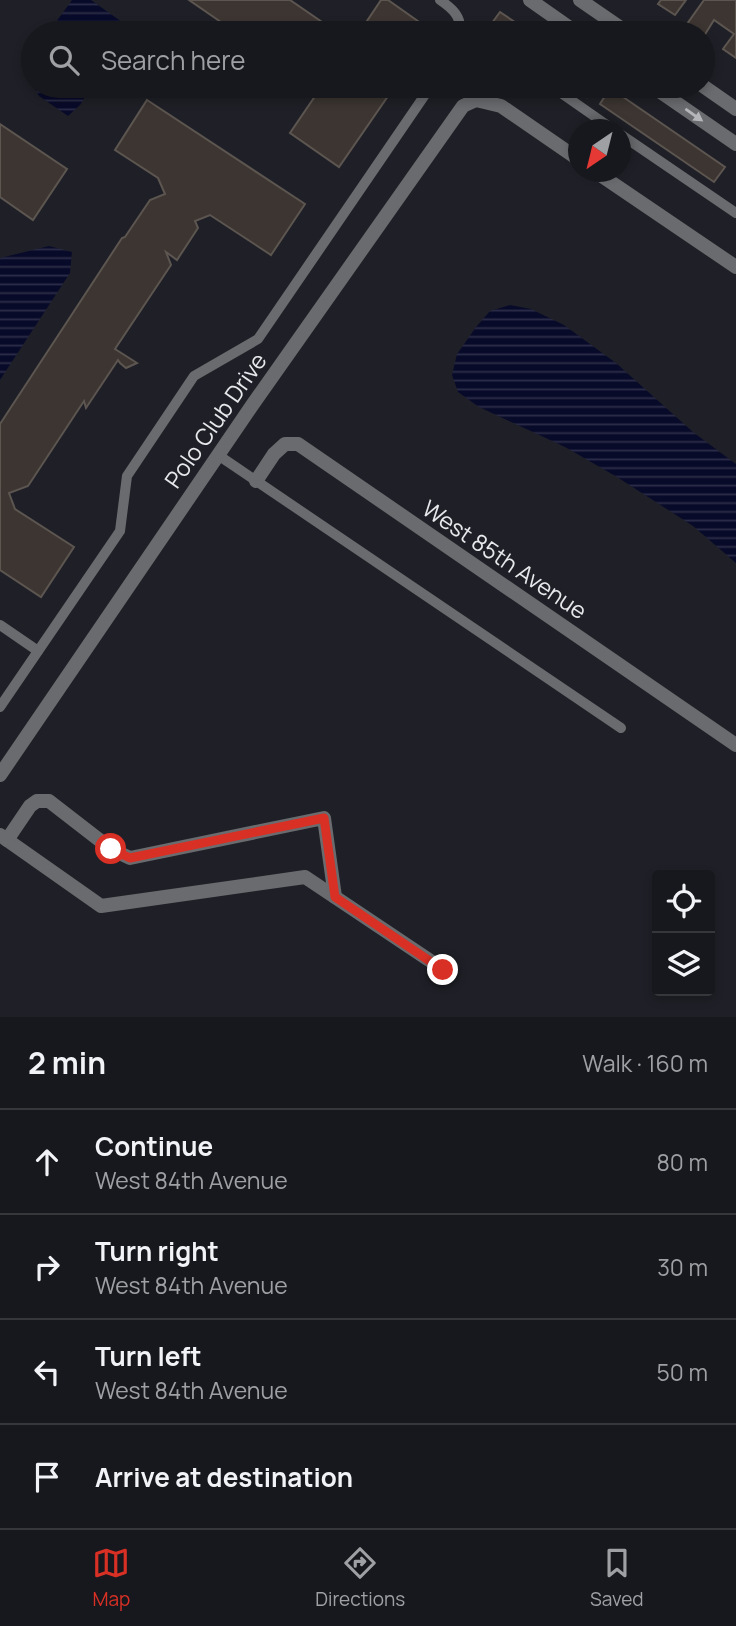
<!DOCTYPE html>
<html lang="en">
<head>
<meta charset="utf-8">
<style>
  :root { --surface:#17181d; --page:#24252a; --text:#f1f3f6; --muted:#9ea0a4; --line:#36373b; --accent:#d93025 }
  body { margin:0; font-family:Manrope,sans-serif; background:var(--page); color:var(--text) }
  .controls { position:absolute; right:21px; bottom:21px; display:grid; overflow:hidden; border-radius:7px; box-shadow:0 4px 10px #0003 }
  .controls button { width:63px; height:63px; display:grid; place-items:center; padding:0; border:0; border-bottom:2px solid var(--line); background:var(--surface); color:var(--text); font:35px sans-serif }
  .compass { position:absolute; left:568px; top:119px; width:63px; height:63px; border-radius:50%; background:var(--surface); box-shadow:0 4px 10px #0003; rotate:215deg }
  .stop { position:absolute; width:21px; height:21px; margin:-16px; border:5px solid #d93025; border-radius:50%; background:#fff }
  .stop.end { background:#d93025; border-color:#fff; box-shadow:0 2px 7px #0008 }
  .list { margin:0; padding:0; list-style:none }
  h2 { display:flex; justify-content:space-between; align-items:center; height:91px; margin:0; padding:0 28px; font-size:30px }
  h2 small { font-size:23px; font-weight:400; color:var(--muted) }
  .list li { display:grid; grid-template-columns:46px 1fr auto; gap:21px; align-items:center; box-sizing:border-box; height:105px; padding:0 28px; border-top:2px solid var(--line) }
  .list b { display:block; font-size:26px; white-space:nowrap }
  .list p { margin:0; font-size:23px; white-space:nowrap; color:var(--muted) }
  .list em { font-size:23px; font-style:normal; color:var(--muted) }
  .icon { flex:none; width:38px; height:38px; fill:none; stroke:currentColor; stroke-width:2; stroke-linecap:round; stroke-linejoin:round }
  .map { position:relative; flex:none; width:736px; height:1017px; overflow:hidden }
  .search { position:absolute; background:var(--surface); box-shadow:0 4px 10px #0003; left:21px; right:21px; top:21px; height:77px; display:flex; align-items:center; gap:18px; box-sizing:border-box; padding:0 24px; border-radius:38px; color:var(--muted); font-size:26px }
  .sheet { height:511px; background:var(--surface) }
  nav { display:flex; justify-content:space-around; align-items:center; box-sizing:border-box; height:98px; border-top:2px solid var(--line); background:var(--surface); font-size:19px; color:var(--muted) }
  nav a { display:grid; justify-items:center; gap:4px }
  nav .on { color:var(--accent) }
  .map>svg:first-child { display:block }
  .water { fill:url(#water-rules) }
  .building { fill:#3c3531; stroke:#5c5550; stroke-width:2 }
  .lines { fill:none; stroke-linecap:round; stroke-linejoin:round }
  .lane { stroke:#6a6b6e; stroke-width:10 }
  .street { stroke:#6a6b6e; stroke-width:14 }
  .oneway { fill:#b5b6ba }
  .route { stroke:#d93025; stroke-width:9 }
  .labels { text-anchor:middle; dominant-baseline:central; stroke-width:5; stroke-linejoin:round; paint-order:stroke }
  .street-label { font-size:23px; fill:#e7e8ec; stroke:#1f2027 }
</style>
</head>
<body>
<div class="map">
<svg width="736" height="1017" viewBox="0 0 736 1017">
  <defs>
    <pattern id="water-rules" width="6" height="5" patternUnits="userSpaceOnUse" patternTransform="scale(1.75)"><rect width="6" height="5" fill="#080a29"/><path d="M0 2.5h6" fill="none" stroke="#2c2e48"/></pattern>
  </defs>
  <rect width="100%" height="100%" fill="#1f2027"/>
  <g class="water">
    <polygon points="72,0 91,0 122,22 120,33 48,33"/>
    <polygon points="33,53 33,86 92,86 80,105 68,116 39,96 23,67"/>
    <polygon points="49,246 72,252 70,273 0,380 0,258"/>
    <polygon points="510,305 531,309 564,325 616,363 693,432 736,464 736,563 693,526 617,477 565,447 479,407 458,392 452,375 457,354 476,327 490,311"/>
  </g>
  <g class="building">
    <polygon points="189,0 290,0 338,33 241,33 232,28 231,29"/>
    <polygon points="381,0 388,0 432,31 431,33 359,33"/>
    <polygon points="661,0 686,0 675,15 658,4"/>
    <polygon points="704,0 736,0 736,58 723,49 734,34 714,20 704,36 703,33 687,24"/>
    <polygon points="500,12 531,33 498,33 489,27"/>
    <polygon points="322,86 395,86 339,167 290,133"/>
    <polygon points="572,86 595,86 587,97"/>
    <polygon points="610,88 725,167 714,182 600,104"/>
    <polygon points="147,100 305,204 271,255 210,215 195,221 198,228 177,260 166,252 171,265 115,349 137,363 126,368 120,363 118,360 86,408 84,401 28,486 9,493 15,509 74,547 41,597 0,570 0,424 122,238 125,237 150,200 165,194 158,178 115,150"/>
    <polygon points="0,124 67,169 33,220 0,197"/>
  </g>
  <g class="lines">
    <g class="lane">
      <path d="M 440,0 C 453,9 462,17 460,33"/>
      <polyline points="551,86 614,130"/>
      <polyline points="476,100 487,86"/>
      <polyline points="620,134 736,213"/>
      <polyline points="218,455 621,728"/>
      <polyline points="0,625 38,651"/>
      <polyline points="0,707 120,531 127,476 194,376 258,339 431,86"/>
    </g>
    <g class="street">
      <polyline points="530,0 577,33"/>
      <polyline points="580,0 628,33"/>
      <polyline points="652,86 736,144"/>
      <polyline points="703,86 736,109"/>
      <polyline points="596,172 736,267"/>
      <polyline points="256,481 274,454 285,444 298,444 736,745"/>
      <polyline points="0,775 253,404 463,106 476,100 501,106 578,159"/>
      <polyline points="0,835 101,906 305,877 444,970"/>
      <polyline points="7,840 30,806 37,801 49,801 111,849 130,858 324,818 335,897"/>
    </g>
  </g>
  <defs><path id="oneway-solid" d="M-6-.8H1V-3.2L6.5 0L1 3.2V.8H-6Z" transform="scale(1.75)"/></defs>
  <use class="oneway" href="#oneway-solid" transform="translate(694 115) rotate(35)"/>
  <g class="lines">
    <polyline class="route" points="111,849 130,858 324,818 335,897 443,970"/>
  </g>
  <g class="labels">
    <g class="street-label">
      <text transform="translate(215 420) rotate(-55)">Polo Club Drive</text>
      <text transform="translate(505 559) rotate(34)">West 85th Avenue</text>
    </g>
  </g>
</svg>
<div class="controls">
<button><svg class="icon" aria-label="locate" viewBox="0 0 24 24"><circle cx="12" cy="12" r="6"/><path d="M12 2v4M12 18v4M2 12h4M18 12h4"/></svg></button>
<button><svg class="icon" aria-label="layers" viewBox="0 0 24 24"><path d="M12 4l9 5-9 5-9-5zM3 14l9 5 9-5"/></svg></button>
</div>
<svg class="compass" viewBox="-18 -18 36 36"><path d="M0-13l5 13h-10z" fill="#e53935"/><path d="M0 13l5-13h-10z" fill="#9ea0a4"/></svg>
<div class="stop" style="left:111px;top:849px"></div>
<div class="stop end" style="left:443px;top:970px"></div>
<div class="search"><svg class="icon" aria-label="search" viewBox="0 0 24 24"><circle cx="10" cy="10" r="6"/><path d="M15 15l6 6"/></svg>Search here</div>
</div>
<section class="sheet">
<h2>2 min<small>Walk · 160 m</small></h2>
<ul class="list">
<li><svg class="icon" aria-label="ahead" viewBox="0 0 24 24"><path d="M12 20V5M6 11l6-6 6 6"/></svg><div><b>Continue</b><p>West 84th Avenue</p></div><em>80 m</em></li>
<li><svg class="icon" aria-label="right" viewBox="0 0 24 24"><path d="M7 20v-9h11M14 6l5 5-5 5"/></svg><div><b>Turn right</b><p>West 84th Avenue</p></div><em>30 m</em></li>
<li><svg class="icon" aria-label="left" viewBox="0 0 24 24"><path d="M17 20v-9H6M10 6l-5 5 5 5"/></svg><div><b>Turn left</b><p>West 84th Avenue</p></div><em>50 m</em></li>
<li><svg class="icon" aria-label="arrive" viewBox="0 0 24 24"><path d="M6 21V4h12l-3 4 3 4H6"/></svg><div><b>Arrive at destination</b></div></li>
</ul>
</section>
<nav>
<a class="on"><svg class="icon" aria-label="map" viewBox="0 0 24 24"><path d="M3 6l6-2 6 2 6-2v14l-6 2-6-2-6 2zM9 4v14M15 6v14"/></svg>Map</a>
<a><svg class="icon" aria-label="directions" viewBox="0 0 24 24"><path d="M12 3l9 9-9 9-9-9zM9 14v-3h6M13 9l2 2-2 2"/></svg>Directions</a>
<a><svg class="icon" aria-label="saved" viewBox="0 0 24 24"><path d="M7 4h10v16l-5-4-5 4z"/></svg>Saved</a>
</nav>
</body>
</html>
